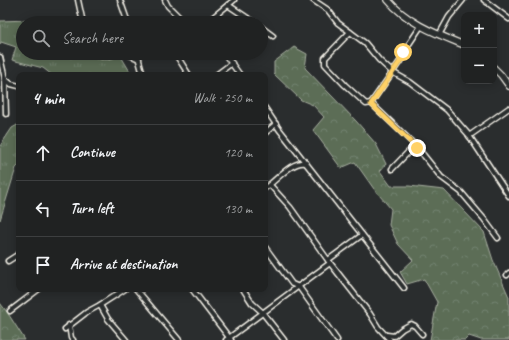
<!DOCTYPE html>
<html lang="en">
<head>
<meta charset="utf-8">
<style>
  :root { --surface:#202222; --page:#282a2a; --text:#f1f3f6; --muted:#a2a4a5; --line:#3d3f40 }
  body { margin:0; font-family:Caveat,sans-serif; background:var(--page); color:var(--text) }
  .controls { position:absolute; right:12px; top:12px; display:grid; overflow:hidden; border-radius:8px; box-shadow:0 2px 10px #0003 }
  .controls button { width:36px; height:36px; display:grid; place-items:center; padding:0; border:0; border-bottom:1px solid var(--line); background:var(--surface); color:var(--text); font:20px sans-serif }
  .stop { position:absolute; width:12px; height:12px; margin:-9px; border:3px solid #ffd166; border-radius:50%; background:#fff }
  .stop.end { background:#ffd166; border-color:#fff; box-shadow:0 1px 4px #0008 }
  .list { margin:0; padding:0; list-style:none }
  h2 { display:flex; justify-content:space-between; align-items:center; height:52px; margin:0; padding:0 16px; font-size:17px }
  h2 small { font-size:13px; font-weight:400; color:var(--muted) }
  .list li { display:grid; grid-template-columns:26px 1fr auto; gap:12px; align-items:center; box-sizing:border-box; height:56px; padding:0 16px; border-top:1px solid var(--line) }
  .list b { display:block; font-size:15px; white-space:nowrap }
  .list em { font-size:13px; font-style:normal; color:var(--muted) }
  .icon { flex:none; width:22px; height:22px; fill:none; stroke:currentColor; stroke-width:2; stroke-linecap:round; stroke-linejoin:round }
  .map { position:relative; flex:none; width:509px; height:340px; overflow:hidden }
  .search { position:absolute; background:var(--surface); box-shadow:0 2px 10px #0003; left:16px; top:16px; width:252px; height:44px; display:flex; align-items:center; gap:10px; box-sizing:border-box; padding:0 14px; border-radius:22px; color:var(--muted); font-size:15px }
  .panel { position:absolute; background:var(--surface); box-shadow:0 2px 10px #0003; left:16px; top:72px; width:252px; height:220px; border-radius:8px }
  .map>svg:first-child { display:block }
  .grass { fill:url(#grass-tufts); stroke:#a8afa0 }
  .forest { fill:url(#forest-crowns); stroke:#a8afa0 }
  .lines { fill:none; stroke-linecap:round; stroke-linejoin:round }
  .street-casing { stroke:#f4f1e8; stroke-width:7 }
  .secondary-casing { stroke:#f4f1e8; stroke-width:8 }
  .street { stroke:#2a2d2e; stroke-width:4 }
  .secondary { stroke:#2a2d2e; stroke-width:5.5 }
  .route { stroke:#ffd166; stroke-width:5 }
</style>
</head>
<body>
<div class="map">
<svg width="509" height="340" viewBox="0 0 509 340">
  <defs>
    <pattern id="grass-tufts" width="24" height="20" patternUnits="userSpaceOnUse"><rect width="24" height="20" fill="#5b6d57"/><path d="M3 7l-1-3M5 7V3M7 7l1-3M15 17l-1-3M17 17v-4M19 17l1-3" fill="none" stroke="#73826f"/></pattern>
    <pattern id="forest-crowns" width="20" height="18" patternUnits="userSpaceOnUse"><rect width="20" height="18" fill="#5b6d57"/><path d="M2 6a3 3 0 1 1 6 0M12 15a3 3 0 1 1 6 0" fill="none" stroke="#73826f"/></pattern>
  </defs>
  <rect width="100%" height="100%" fill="#2a2d2e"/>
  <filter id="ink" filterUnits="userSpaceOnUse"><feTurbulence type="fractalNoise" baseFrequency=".025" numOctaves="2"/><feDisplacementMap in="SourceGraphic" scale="8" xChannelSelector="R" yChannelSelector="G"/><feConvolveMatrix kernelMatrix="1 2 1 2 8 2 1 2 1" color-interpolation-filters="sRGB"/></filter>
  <g filter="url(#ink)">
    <g class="grass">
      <polygon points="29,20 33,23 23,23 23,53 66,53 70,58 92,53 119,53 132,75 52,75 43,68 12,60 16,47 1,42 0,44 0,21"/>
      <polygon points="19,124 19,165 16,168 0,220 0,146 12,128"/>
    </g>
    <g class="forest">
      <polygon points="294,47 307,54 305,68 356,121 376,144 386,164 380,171 391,186 409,186 444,190 484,232 493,260 509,297 509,340 481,340 469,336 465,340 430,340 437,302 424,279 407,284 400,272 413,260 398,244 389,225 391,209 374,189 355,162 341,168 313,130 324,117 313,105 301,100 274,74 274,62"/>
      <polygon points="0,303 7,312 25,340 0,340"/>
    </g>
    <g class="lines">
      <g class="street-casing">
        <g id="street">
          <polyline points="78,0 83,23"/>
          <polyline points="120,0 128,23"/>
          <polyline points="165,0 168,6 185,23"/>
          <polyline points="313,0 328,10 338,23 365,43 379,60 392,72 410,82 447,110 468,134 509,196"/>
          <polyline points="484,0 509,19"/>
          <polyline points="228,5 255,23"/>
          <polyline points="206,23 234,0"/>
          <polyline points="261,27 273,36"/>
          <polyline points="350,32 325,58 325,64 345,85 366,104 371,103 417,147 441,177 461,192 484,219 498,238"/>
          <polyline points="439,35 449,17 463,0"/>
          <path d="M 93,53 C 108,61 109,53 124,53 C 129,54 134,57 139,59"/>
          <polyline points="137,53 143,75"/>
          <polyline points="175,53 189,75"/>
          <polyline points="224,53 240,75"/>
          <polyline points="0,57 5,79 6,114"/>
          <polyline points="216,75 232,63"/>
          <polyline points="5,79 11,84 19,86"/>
          <polyline points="371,103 403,57 403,53 421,26"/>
          <polyline points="265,108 279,129 404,288"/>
          <polyline points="265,133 276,124"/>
          <polyline points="469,136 509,108"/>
          <polyline points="392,169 415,145"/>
          <polyline points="270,185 290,207 330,263 370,314 378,327 390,340"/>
          <path d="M 265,188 C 276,181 292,160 306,163"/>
          <polyline points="265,247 292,284 299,287 337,340"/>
          <polyline points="328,260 362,235"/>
          <polyline points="8,261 19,254"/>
          <polyline points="507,275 509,273"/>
          <polyline points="136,289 179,340"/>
          <polyline points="192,289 231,340"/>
          <polyline points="243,289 252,303 262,312 284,340"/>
          <polyline points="100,305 108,319 126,340"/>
          <polyline points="10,311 39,289"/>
          <polyline points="69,325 71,338 73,340"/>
          <polyline points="65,329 87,312 100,305 125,289"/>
          <polyline points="387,335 394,336 402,329 411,324 415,326 422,334"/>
          <polyline points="226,340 330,263"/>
        </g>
      </g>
      <g class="secondary-casing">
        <g id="secondary">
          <path d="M 388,0 C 407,23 437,34 464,45"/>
          <polyline points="494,68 501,75 509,86"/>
        </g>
      </g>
      <use href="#street" class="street"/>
      <use href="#secondary" class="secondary"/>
    </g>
  </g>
  <g class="lines" filter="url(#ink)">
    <polyline class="route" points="403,52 403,57 371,104 417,148"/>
  </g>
</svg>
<div class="controls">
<button>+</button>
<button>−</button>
</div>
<div class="stop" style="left:403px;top:52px"></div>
<div class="stop end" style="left:417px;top:148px"></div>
<div class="search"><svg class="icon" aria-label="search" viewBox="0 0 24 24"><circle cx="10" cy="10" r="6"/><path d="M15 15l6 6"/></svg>Search here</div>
<section class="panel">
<h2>4 min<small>Walk · 250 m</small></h2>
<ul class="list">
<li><svg class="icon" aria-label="ahead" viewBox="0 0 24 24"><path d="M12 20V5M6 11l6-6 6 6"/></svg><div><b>Continue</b></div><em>120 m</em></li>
<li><svg class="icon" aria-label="left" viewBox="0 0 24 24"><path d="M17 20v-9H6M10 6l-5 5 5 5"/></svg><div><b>Turn left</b></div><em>130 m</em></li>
<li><svg class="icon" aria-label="arrive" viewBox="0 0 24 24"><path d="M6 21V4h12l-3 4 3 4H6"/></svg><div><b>Arrive at destination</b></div></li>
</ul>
</section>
</div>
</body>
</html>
